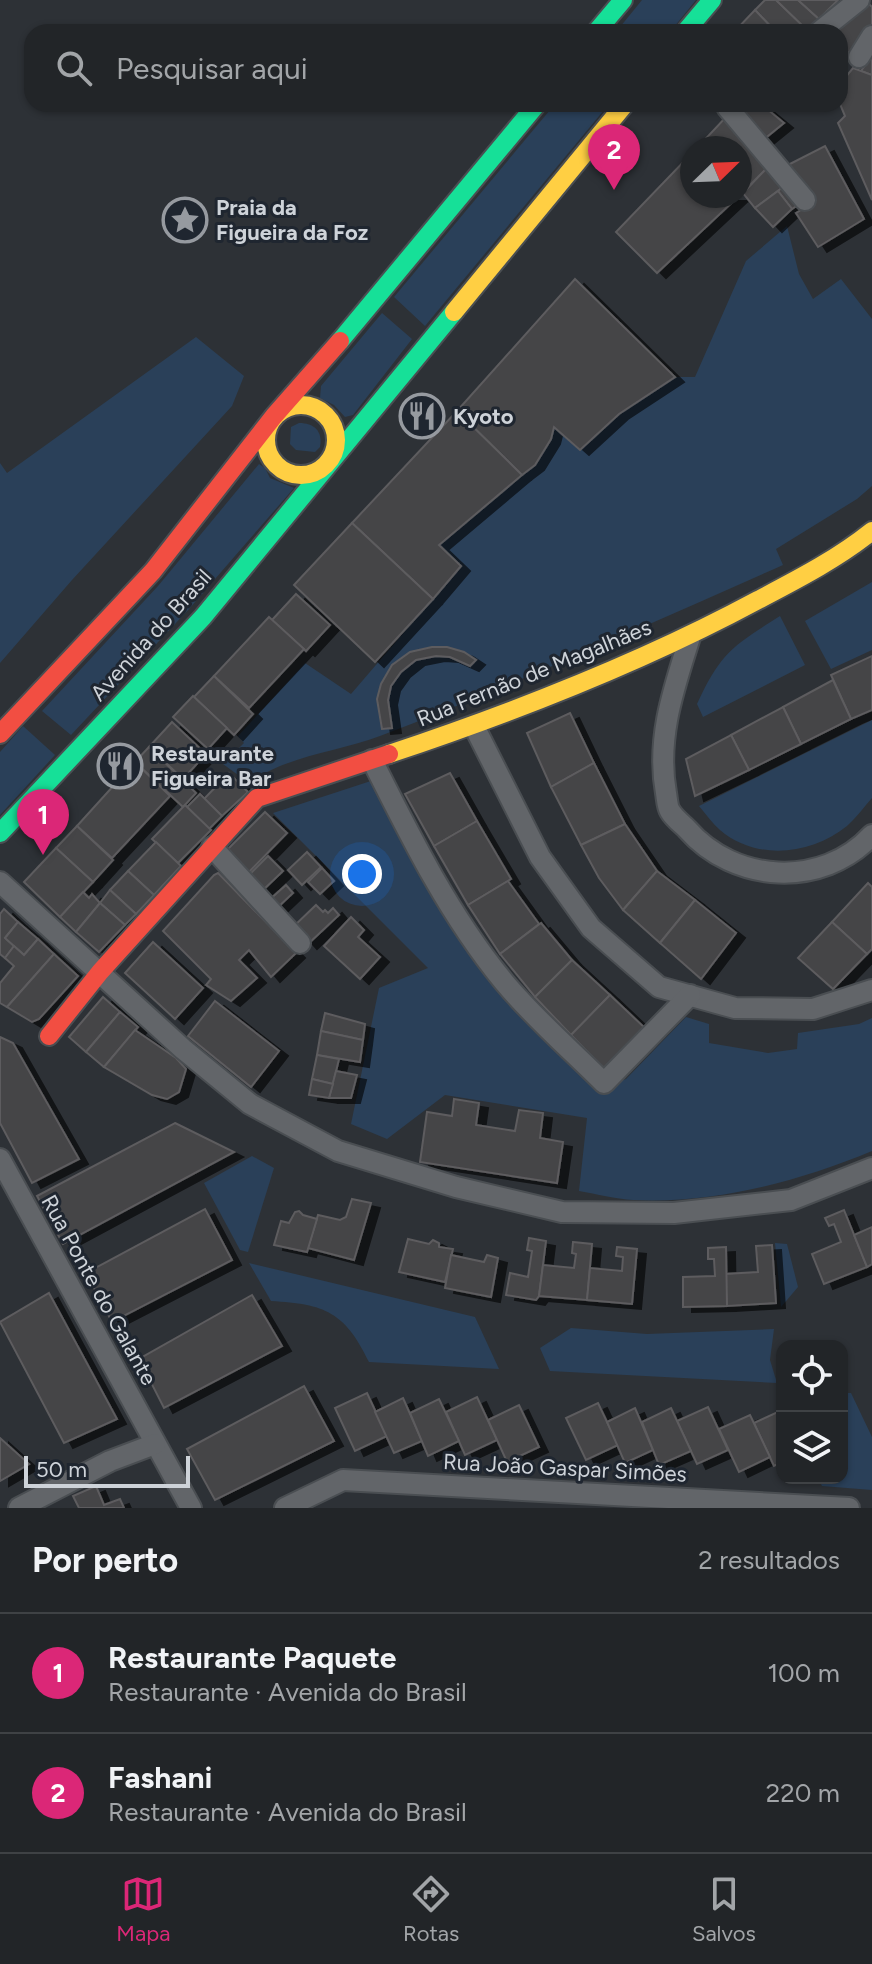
<!DOCTYPE html>
<html lang="pt">
<head>
<meta charset="utf-8">
<style>
  :root { --surface:#222528; --page:#2e3134; --text:#f1f3f6; --muted:#a2a5a8; --line:#3f4245; --accent:#db2777 }
  body { margin:0; font-family:Figtree,sans-serif; background:var(--page); color:var(--text) }
  .controls { position:absolute; right:24px; bottom:24px; display:grid; overflow:hidden; border-radius:16px; box-shadow:0 2px 6px #0004 }
  .controls button { width:72px; height:72px; display:grid; place-items:center; padding:0; border:0; border-bottom:2px solid var(--line); background:var(--surface); color:var(--text); font:40px sans-serif }
  .compass { position:absolute; left:680px; top:136px; width:72px; height:72px; border-radius:50%; background:var(--surface); box-shadow:0 2px 6px #0004; rotate:67deg }
  .scale { position:absolute; left:24px; bottom:20px; width:166px; box-sizing:border-box; padding-left:8px; border:4px solid #ced3d9; border-top:0; font-size:22px; line-height:28px; white-space:nowrap; color:#ced3d9; -webkit-text-stroke:6px #1f2630; paint-order:stroke }
  .you { position:absolute; left:362px; top:874px; width:28px; height:28px; margin:-20px; border:6px solid #fff; border-radius:50%; background:#1a73e8; box-shadow:0 0 0 12px #1a73e833 }
  .badge { display:grid; place-items:center; width:52px; height:52px; border-radius:50%; background:var(--accent); color:#fff; font-size:26px; font-weight:700 }
  .pin { position:absolute; translate:-50% -66px; filter:drop-shadow(0 2px 4px #0008) }
  .pin::after { content:''; position:absolute; top:42px; width:28px; height:24px; background:inherit; clip-path:polygon(0 0,100% 0,50% 100%) }
  .list { margin:0; padding:0; list-style:none }
  h2 { display:flex; justify-content:space-between; align-items:center; height:104px; margin:0; padding:0 32px; font-size:34px }
  h2 small { font-size:26px; font-weight:400; color:var(--muted) }
  .list li { display:grid; grid-template-columns:52px 1fr auto; gap:24px; align-items:center; box-sizing:border-box; height:120px; padding:0 32px; border-top:2px solid var(--line) }
  .list b { display:block; font-size:30px; white-space:nowrap }
  .list p { margin:0; font-size:26px; white-space:nowrap; color:var(--muted) }
  .list em { font-size:26px; font-style:normal; color:var(--muted) }
  .icon { flex:none; width:44px; height:44px; fill:none; stroke:currentColor; stroke-width:2; stroke-linecap:round; stroke-linejoin:round }
  .map { position:relative; flex:none; width:872px; height:1508px; overflow:hidden }
  .search { position:absolute; background:var(--surface); box-shadow:0 2px 6px #0004; left:24px; right:24px; top:24px; height:88px; display:flex; align-items:center; gap:20px; box-sizing:border-box; padding:0 28px; border-radius:24px; color:var(--muted); font-size:30px }
  .sheet { height:344px; background:var(--surface) }
  nav { display:flex; justify-content:space-around; align-items:center; box-sizing:border-box; height:112px; border-top:2px solid var(--line); background:var(--surface); font-size:22px; color:var(--muted) }
  nav a { display:grid; justify-items:center; gap:4px }
  nav .on { color:var(--accent) }
  .map>svg:first-child { display:block }
  .green { fill:#2a4059 }
  .building { fill:#454447; stroke:#5d5c5e; stroke-width:2; filter:url(#shadow) }
  .lines { fill:none; stroke-linecap:round; stroke-linejoin:round }
  .street-casing { stroke:#4a4e52; stroke-width:24 }
  .fast-casing { stroke:#4a4e52; stroke-width:22 }
  .slow-casing { stroke:#4a4e52; stroke-width:22 }
  .jam-casing { stroke:#4a4e52; stroke-width:22 }
  .street { stroke:#626569; stroke-width:20 }
  .fast { stroke:#16e098; stroke-width:18 }
  .slow { stroke:#ffcf43; stroke-width:18 }
  .jam { stroke:#f24e42; stroke-width:18 }
  .labels { text-anchor:middle; dominant-baseline:central; stroke-width:6; stroke-linejoin:round; paint-order:stroke }
  .poi-label { font-size:22px; font-weight:bold; fill:#ced3d9; stroke:#1f2630; text-anchor:start }
  .street-label { font-size:22px; fill:#ced3d9; stroke:#1f2630 }
</style>
</head>
<body>
<div class="map">
<svg width="872" height="1508" viewBox="0 0 872 1508">
  <defs>
    <filter id="shadow"><feDropShadow dx="9" dy="5" stdDeviation="0" flood-color="#0009"/></filter>
  </defs>
  <rect width="100%" height="100%" fill="#2d3136"/>
  <g class="green">
    <polygon points="642,0 696,0 670,32 616,32"/>
    <polygon points="555,104 609,104 425,326 394,297"/>
    <path d="M 787,226 L 799,274 L 813,299 L 841,279 L 872,319 L 872,486 L 857,499 L 776,549 L 783,565 C 650,624 516,684 380,736 C 337,752 286,756 249,783 L 223,764 L 244,743 L 238,736 L 305,663 L 351,694 L 461,566 L 439,545 L 535,465 L 551,439 L 554,427 L 580,450 L 619,414 L 675,377 L 695,377 L 746,261 Z"/>
    <polygon points="382,313 412,339 353,415 345,417 334,405 320,398 321,386"/>
    <polygon points="196,337 244,376 232,406 72,580 0,663 0,463 7,473"/>
    <path d="M 299,423 C 314,423 323,431 320,447 L 315,452 L 296,450 L 290,444 L 291,427 Z"/>
    <polygon points="259,464 265,468 270,478 294,488 189,609 71,735 42,711 158,586"/>
    <polygon points="872,582 872,650 831,669 805,621"/>
    <path d="M 780,616 L 805,665 L 703,717 L 697,704 C 721,652 733,646 780,616 Z"/>
    <path d="M 872,720 L 872,798 C 864,807 856,818 847,826 C 811,855 756,861 720,830 C 712,823 706,814 699,806 Z"/>
    <polygon points="23,726 55,755 0,815 0,752"/>
    <path d="M 377,779 L 431,886 L 604,1088 L 626,1079 L 686,1017 L 709,1024 L 709,1043 L 768,1053 L 797,1049 L 798,1033 L 859,1024 L 872,1018 L 872,1151 C 797,1182 715,1204 633,1200 C 615,1199 597,1194 579,1191 L 587,1118 L 445,1095 L 387,1139 L 351,1124 L 379,988 L 428,968 L 273,813 Z"/>
    <polygon points="252,1156 274,1168 248,1252 240,1250 204,1183"/>
    <polygon points="775,1243 787,1244 798,1287 781,1307"/>
    <path d="M 249,1263 L 475,1317 L 499,1369 L 369,1362 C 345,1312 325,1304 271,1301 Z"/>
    <polygon points="571,1328 647,1334 774,1329 770,1360 777,1383 550,1371 540,1348"/>
    <polygon points="842,1393 851,1393 872,1437 872,1490 822,1486 818,1478 842,1478"/>
  </g>
  <g class="building">
    <polygon points="765,0 776,0 806,29 802,32 776,32 755,10"/>
    <polygon points="776,0 798,0 819,19 806,29"/>
    <polygon points="798,0 838,0 819,19"/>
    <polygon points="866,1 872,7 872,24 850,55 840,41 840,32 834,32"/>
    <polygon points="755,10 776,32 734,32"/>
    <polygon points="872,56 872,75 861,71"/>
    <polygon points="853,68 872,75 872,200 838,123 845,116 840,104 840,84"/>
    <polygon points="746,104 761,104 784,123 763,140 738,110"/>
    <polygon points="726,117 767,168 740,195 740,148 697,148"/>
    <polygon points="825,146 864,219 818,247 796,213 813,203 788,165"/>
    <polygon points="692,153 692,196 739,196 657,273 616,232"/>
    <polygon points="767,168 783,187 755,208 743,193"/>
    <polygon points="783,187 798,205 792,209 778,191"/>
    <polygon points="778,191 792,209 773,227 755,208"/>
    <polygon points="575,279 675,377 619,414 580,450 554,427 551,439 535,465 522,475 457,411"/>
    <polygon points="457,411 522,475 439,545 461,566 433,599 352,523"/>
    <polygon points="352,523 433,599 375,662 294,585"/>
    <polygon points="296,594 330,625 306,651 272,620"/>
    <polygon points="269,617 304,649 249,708 214,676"/>
    <polygon points="432,647 447,647 464,652 476,660 470,666 450,657 436,656 416,660 401,672 391,686 388,700 392,728 382,729 377,699 381,684 392,665 410,652"/>
    <polygon points="872,656 872,710 851,719 831,675"/>
    <polygon points="214,676 253,714 234,735 194,697"/>
    <polygon points="833,680 851,719 801,744 783,707"/>
    <polygon points="193,696 227,728 208,749 173,717"/>
    <polygon points="783,707 801,744 749,770 731,735"/>
    <polygon points="570,713 594,763 551,787 527,733"/>
    <polygon points="172,722 206,754 183,779 149,747"/>
    <polygon points="731,735 749,770 695,796 686,759"/>
    <polygon points="149,747 196,793 183,807 135,762"/>
    <polygon points="135,762 170,796 112,858 77,826"/>
    <polygon points="594,763 625,824 581,845 551,787"/>
    <polygon points="229,773 248,792 222,816 204,799"/>
    <polygon points="450,773 477,821 434,846 405,794"/>
    <polygon points="200,794 222,816 209,829 187,807"/>
    <polygon points="185,805 211,830 178,863 152,839"/>
    <polygon points="265,812 287,833 248,873 226,851"/>
    <polygon points="477,821 511,879 468,905 434,846"/>
    <polygon points="625,824 657,871 623,910 599,878 581,845"/>
    <polygon points="77,826 113,860 93,882 56,848"/>
    <polygon points="156,842 181,866 154,895 128,871"/>
    <polygon points="56,848 93,882 60,917 24,882"/>
    <polygon points="307,852 321,867 302,885 288,870"/>
    <polygon points="268,856 283,871 260,893 246,878"/>
    <polygon points="322,868 334,881 320,894 308,882"/>
    <polygon points="128,871 154,895 136,914 110,890"/>
    <polygon points="657,871 695,900 660,943 623,910"/>
    <polygon points="218,873 296,953 271,977 249,950 239,960 257,978 231,1001 206,985 211,979 163,931 214,875"/>
    <polygon points="508,881 539,924 500,954 468,905"/>
    <polygon points="868,883 872,887 872,949 867,954 832,922"/>
    <polygon points="286,885 293,893 276,909 268,901"/>
    <polygon points="110,890 136,914 125,925 100,903"/>
    <polygon points="83,892 89,898 92,894 100,903 76,932 60,917"/>
    <polygon points="695,900 736,933 701,979 660,943"/>
    <polygon points="100,903 125,925 99,952 76,932"/>
    <polygon points="316,905 323,912 325,910 328,913 333,908 339,915 308,944 293,927"/>
    <polygon points="4,909 18,922 5,938 14,946 5,958 0,954 0,914"/>
    <polygon points="351,917 364,930 358,937 380,957 360,979 324,946"/>
    <polygon points="18,922 38,939 24,955 5,938"/>
    <polygon points="832,922 867,954 833,989 798,958"/>
    <polygon points="541,923 572,960 535,997 500,954"/>
    <polygon points="38,939 54,954 7,1007 0,1003 0,983 14,966 5,958 14,946 24,955"/>
    <polygon points="153,942 203,988 175,1019 125,973"/>
    <polygon points="54,954 78,976 39,1019 32,1022 7,1007"/>
    <polygon points="572,960 610,995 571,1035 535,997"/>
    <polygon points="610,995 647,1030 607,1072 571,1035"/>
    <polygon points="103,997 120,1012 86,1052 69,1037"/>
    <polygon points="215,1001 279,1051 251,1087 188,1036"/>
    <polygon points="120,1012 138,1027 104,1067 86,1052"/>
    <polygon points="325,1013 365,1024 363,1040 321,1031"/>
    <polygon points="135,1030 176,1058 186,1069 179,1092 167,1099 152,1095 104,1067"/>
    <polygon points="321,1031 363,1040 360,1062 317,1055"/>
    <polygon points="0,1037 13,1043 79,1159 32,1183 0,1123"/>
    <polygon points="317,1055 339,1059 333,1084 312,1079"/>
    <polygon points="336,1071 357,1075 351,1098 329,1098"/>
    <polygon points="312,1079 333,1084 329,1098 309,1095"/>
    <polygon points="454,1099 479,1103 476,1125 515,1131 519,1110 543,1113 540,1138 563,1142 557,1183 420,1162 427,1112 452,1116"/>
    <polygon points="175,1123 234,1152 63,1244 37,1196"/>
    <polygon points="352,1199 371,1203 354,1260 308,1248 318,1215 340,1220 346,1217"/>
    <polygon points="205,1209 232,1260 112,1322 86,1273"/>
    <polygon points="844,1210 867,1267 824,1284 812,1254 841,1242 834,1224 829,1226 825,1218"/>
    <polygon points="299,1211 303,1215 317,1219 307,1252 274,1245 281,1221 289,1223 295,1212"/>
    <polygon points="872,1227 872,1264 867,1267 854,1235"/>
    <polygon points="529,1238 546,1241 539,1296 536,1300 506,1295 510,1273 528,1277 532,1251 527,1250"/>
    <polygon points="408,1239 429,1244 433,1240 439,1243 439,1247 453,1249 445,1282 399,1272"/>
    <polygon points="573,1242 592,1244 587,1300 539,1296 543,1265 574,1268 576,1254 572,1253"/>
    <polygon points="772,1245 776,1303 727,1306 725,1274 758,1272 756,1246"/>
    <polygon points="617,1247 637,1249 632,1304 587,1300 590,1268 622,1271 623,1257 616,1256"/>
    <polygon points="726,1247 727,1306 683,1307 683,1277 715,1276 714,1259 708,1259 708,1248"/>
    <polygon points="451,1255 484,1262 487,1255 498,1258 491,1297 445,1288"/>
    <polygon points="49,1293 117,1419 64,1443 0,1322"/>
    <polygon points="252,1295 282,1346 164,1408 139,1359"/>
    <polygon points="304,1386 334,1441 215,1500 187,1449"/>
    <polygon points="367,1393 387,1436 355,1451 335,1408"/>
    <polygon points="477,1397 497,1440 465,1455 446,1412"/>
    <polygon points="403,1398 422,1441 394,1453 375,1412"/>
    <polygon points="439,1399 459,1441 428,1456 410,1413"/>
    <polygon points="598,1403 618,1445 586,1460 566,1418"/>
    <polygon points="519,1405 539,1447 507,1462 488,1420"/>
    <polygon points="708,1407 728,1450 697,1464 677,1421"/>
    <polygon points="635,1408 653,1450 625,1463 607,1422"/>
    <polygon points="671,1408 691,1451 659,1465 642,1422"/>
    <polygon points="782,1410 782,1462 774,1466 754,1423"/>
    <polygon points="750,1415 770,1457 739,1472 719,1429"/>
    <polygon points="0,1438 29,1464 0,1481"/>
    <polygon points="96,1486 104,1505 120,1499 124,1508 79,1508 73,1496"/>
  </g>
  <g class="lines">
    <g class="street-casing">
      <g id="street">
        <polyline points="819,32 859,0"/>
        <polyline points="859,57 872,36"/>
        <polyline points="727,107 805,200"/>
        <path d="M 690,637 C 674,688 656,738 666,793 C 667,798 667,806 670,811 C 674,818 682,824 687,829 C 734,883 822,889 872,835"/>
        <polyline points="474,726 540,857 591,928 659,987 735,1008 813,1009 872,990"/>
        <path d="M 372,760 C 411,838 449,915 504,982 C 534,1018 571,1050 604,1083 L 690,995"/>
        <polyline points="212,847 300,943"/>
        <polyline points="0,882 183,1049 250,1104 338,1151 456,1187 562,1212 674,1213 791,1200 872,1168"/>
        <polyline points="0,1159 191,1508"/>
        <polyline points="19,1508 110,1461 155,1444"/>
        <polyline points="285,1508 343,1480 849,1508"/>
      </g>
    </g>
    <g class="fast-casing">
      <g id="fast">
        <polyline points="596,32 623,0"/>
        <polyline points="685,32 712,0"/>
        <polyline points="340,341 537,104"/>
        <polyline points="0,833 203,617 454,312"/>
      </g>
    </g>
    <g class="slow-casing">
      <g id="slow">
        <polyline points="454,312 625,104"/>
        <circle cx="301" cy="440" r="35"/>
        <path d="M 389,754 C 515,712 641,663 758,600 C 798,579 837,559 872,531"/>
      </g>
    </g>
    <g class="jam-casing">
      <g id="jam">
        <polyline points="0,734 153,571 274,416 340,341"/>
        <polyline points="49,1036 100,972 257,798 389,754"/>
      </g>
    </g>
    <use href="#street" class="street"/>
    <use href="#fast" class="fast"/>
    <use href="#slow" class="slow"/>
    <use href="#jam" class="jam"/>
  </g>
  <defs>
    <g id="sight-ring" transform="scale(2.3)"><circle r="9.5" fill="#1f2630" stroke="#969aa0" stroke-width="1.5"/><path d="M0-6L1.8-2.2L6-1.7L2.9 1.2L3.7 5.4L0 3.3L-3.7 5.4L-2.9 1.2L-6-1.7L-1.8-2.2Z" fill="#969aa0"/></g>
    <g id="restaurant-ring" transform="scale(2.3)"><circle r="9.5" fill="#1f2630" stroke="#969aa0" stroke-width="1.5"/><path d="M-5-6h1v4h1v-4h1v4h1v-4h1v5L-1.5 .5V6h-2V.5L-5-1ZM5-6V6H3V1.5H1.5Q1.5-4 5-6Z" fill="#969aa0"/></g>
  </defs>
  <g fill-rule="evenodd">
    <use href="#sight-ring" x="185" y="220"/>
    <use href="#restaurant-ring" x="422" y="416"/>
    <use href="#restaurant-ring" x="120" y="766"/>
  </g>
  <g class="labels">
    <g class="poi-label">
      <text x="216" y="207">Praia da<tspan x="216" dy="25">Figueira da Foz</tspan></text>
      <text x="453" y="416">Kyoto</text>
      <text x="151" y="753">Restaurante<tspan x="151" dy="25">Figueira Bar</tspan></text>
    </g>
    <g class="street-label">
      <text transform="translate(151 635) rotate(-48)">Avenida do Brasil</text>
      <text transform="translate(534 673) rotate(-22)">Rua Fernão de Magalhães</text>
      <text transform="translate(99 1290) rotate(61)">Rua Ponte do Galante</text>
      <text transform="translate(565 1468) rotate(3)">Rua João Gaspar Simões</text>
    </g>
  </g>
</svg>
<div class="controls">
<button><svg class="icon" aria-label="locate" viewBox="0 0 24 24"><circle cx="12" cy="12" r="6"/><path d="M12 2v4M12 18v4M2 12h4M18 12h4"/></svg></button>
<button><svg class="icon" aria-label="layers" viewBox="0 0 24 24"><path d="M12 4l9 5-9 5-9-5zM3 14l9 5 9-5"/></svg></button>
</div>
<svg class="compass" viewBox="-18 -18 36 36"><path d="M0-13l5 13h-10z" fill="#e53935"/><path d="M0 13l5-13h-10z" fill="#a2a5a8"/></svg>
<div class="scale">50 m</div>
<div class="you"></div>
<div class="pin badge" style="left:43px;top:855px">1</div>
<div class="pin badge" style="left:614px;top:190px">2</div>
<div class="search"><svg class="icon" aria-label="search" viewBox="0 0 24 24"><circle cx="10" cy="10" r="6"/><path d="M15 15l6 6"/></svg>Pesquisar aqui</div>
</div>
<section class="sheet">
<h2>Por perto<small>2 resultados</small></h2>
<ul class="list">
<li><span class="badge">1</span><div><b>Restaurante Paquete</b><p>Restaurante · Avenida do Brasil</p></div><em>100 m</em></li>
<li><span class="badge">2</span><div><b>Fashani</b><p>Restaurante · Avenida do Brasil</p></div><em>220 m</em></li>
</ul>
</section>
<nav>
<a class="on"><svg class="icon" aria-label="map" viewBox="0 0 24 24"><path d="M3 6l6-2 6 2 6-2v14l-6 2-6-2-6 2zM9 4v14M15 6v14"/></svg>Mapa</a>
<a><svg class="icon" aria-label="directions" viewBox="0 0 24 24"><path d="M12 3l9 9-9 9-9-9zM9 14v-3h6M13 9l2 2-2 2"/></svg>Rotas</a>
<a><svg class="icon" aria-label="saved" viewBox="0 0 24 24"><path d="M7 4h10v16l-5-4-5 4z"/></svg>Salvos</a>
</nav>
</body>
</html>
